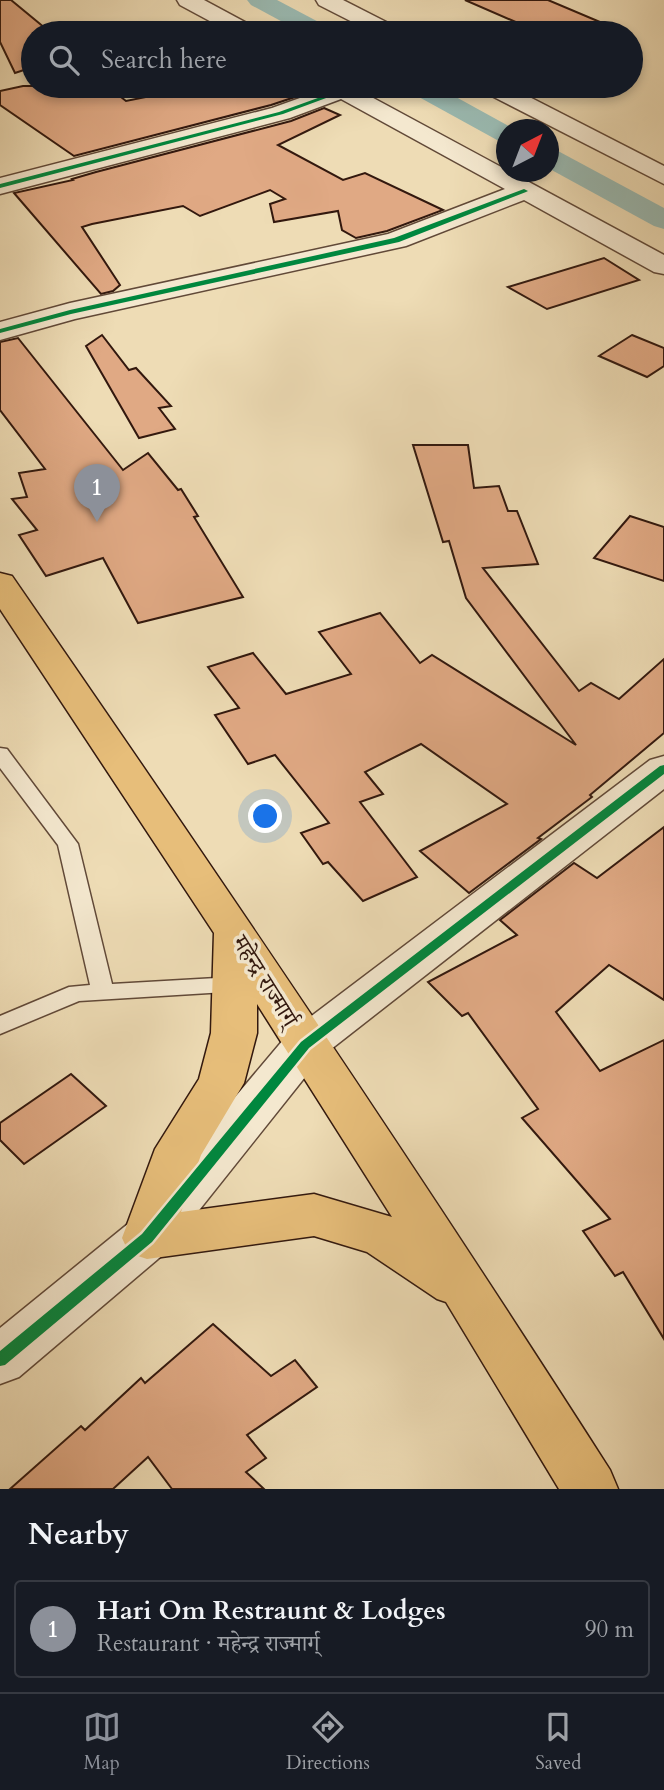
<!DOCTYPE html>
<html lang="en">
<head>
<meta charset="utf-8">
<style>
  :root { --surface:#171b24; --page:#20242c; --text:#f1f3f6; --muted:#9ea1a6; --line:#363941; --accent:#8c9099 }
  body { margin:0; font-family:Cardo,"Noto Serif Devanagari",serif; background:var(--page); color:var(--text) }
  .compass { position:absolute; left:496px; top:119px; width:63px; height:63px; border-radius:50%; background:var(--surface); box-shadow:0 4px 10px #0003; rotate:42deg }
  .you { position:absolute; left:266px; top:817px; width:24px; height:24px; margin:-18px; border:5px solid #fff; border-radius:50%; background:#1a73e8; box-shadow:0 0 0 10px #1a73e833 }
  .badge { display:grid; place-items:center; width:46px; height:46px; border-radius:50%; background:var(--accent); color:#fff; font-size:23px; font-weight:700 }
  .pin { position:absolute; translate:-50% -58px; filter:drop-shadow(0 2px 4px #0008) }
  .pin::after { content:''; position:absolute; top:37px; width:24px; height:21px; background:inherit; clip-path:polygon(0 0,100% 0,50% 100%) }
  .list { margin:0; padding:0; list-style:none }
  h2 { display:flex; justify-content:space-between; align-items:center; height:91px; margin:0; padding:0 28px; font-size:30px }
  h2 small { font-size:23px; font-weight:400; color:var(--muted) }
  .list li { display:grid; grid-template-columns:46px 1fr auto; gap:21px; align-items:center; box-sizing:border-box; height:98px; margin:0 14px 14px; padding:0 14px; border:2px solid var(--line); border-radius:7px }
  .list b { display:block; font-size:26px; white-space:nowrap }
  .list p { margin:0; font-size:23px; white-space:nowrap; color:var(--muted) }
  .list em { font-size:23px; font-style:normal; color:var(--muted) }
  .icon { flex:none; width:38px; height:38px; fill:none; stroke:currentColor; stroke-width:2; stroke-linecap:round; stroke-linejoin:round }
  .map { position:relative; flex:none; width:664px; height:1489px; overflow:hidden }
  .search { position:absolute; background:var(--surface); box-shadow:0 4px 10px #0003; left:21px; right:21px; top:21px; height:77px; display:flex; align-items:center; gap:18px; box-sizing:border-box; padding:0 24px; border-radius:38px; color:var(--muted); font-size:26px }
  .sheet { height:203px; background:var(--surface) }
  nav { display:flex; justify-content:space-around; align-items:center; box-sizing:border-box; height:98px; border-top:2px solid var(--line); background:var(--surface); font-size:19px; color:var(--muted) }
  nav a { display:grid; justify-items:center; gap:4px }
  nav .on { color:var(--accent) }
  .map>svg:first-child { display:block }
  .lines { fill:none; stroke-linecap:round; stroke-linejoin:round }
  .canal { fill:#9abab2; fill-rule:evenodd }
  .building { fill:#e0a984; stroke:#32180e; stroke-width:2 }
  .service-casing { stroke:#614938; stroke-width:3 }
  .minor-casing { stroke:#614938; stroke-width:3 }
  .trunk-casing { stroke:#32180e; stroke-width:3 }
  .service { fill:#f4e8cf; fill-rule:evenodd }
  .minor { fill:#f4e8cf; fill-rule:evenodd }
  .trunk { fill:#e7be7a; fill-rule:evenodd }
  .cycleway-casing { stroke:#f4e8cf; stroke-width:5 }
  .cycleway { fill:#00873e; fill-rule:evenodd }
  .labels { text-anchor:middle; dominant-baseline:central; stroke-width:7; stroke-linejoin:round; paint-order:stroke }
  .street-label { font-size:23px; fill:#32180e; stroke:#f4e8cf }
</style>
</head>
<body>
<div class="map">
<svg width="664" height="1489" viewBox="0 0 664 1489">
  <rect width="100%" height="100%" fill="#eedcb5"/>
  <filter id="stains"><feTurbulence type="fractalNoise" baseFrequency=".00286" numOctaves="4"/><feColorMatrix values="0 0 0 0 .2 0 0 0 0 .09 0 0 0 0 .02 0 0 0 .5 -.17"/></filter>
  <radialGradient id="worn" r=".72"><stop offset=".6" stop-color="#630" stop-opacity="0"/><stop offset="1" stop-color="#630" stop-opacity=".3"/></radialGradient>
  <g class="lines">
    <g class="canal">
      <polygon points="247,0 277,0 330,28 333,33 303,33 251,5"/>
      <polygon points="404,86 436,86 516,130 506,130 506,142 497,140 408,91"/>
      <polygon points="548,149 558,151 664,208 664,229 654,226 548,168"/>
    </g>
  </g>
  <g class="building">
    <polygon points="0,0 11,0 51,33 33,33 33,67 15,73 0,42"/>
    <polygon points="465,0 548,0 626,33 541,33"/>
    <polygon points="23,86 107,86 126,101 201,86 277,86 298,96 271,105 74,156 0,105 0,91"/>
    <polygon points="324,108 340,115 278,145 343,180 365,173 443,210 387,231 356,238 342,230 338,211 274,222 270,204 285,199 270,190 200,216 183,206 92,224 82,227 120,285 113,291 101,294 14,193 73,180 72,179 96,172 291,121"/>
    <polygon points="604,258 639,280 547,309 508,287"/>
    <polygon points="102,335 129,370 136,368 171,406 159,408 175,429 139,438 86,346"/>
    <polygon points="632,335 664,348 664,366 647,377 599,356"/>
    <polygon points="18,338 123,470 148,453 178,490 181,489 198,516 194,517 243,597 138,623 103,558 46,576 19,535 37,530 12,499 27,497 19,473 45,469 0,410 0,342"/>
    <polygon points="413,445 468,445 474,488 499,486 508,511 517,511 538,564 483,568 579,691 591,683 619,699 664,659 664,733 590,795 592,797 538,838 541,839 469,893 420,851 507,804 421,744 365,772 383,794 360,802 417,877 363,901 328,862 323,864 301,833 329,823 275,755 248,764 215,715 239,708 208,667 253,653 286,694 351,674 319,632 380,613 420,663 432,655 576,745 466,598 449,541 443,542"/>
    <polygon points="630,516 664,527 664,581 594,558"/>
    <polygon points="664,827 664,1000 609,965 556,1012 600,1071 664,1040 664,1339 623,1272 615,1276 583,1231 610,1219 522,1118 538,1109 468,1013 462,1016 428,982 517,935 500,920 574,863 597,878"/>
    <polygon points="71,1074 106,1106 24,1164 0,1140 0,1123"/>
    <polygon points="213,1324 271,1376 295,1360 317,1387 247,1435 266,1458 246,1472 264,1489 172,1489 148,1457 113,1489 10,1489 81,1426 85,1430 141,1378 145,1383"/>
  </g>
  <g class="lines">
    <g class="service-casing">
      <polygon id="service" points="0,748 7,749 78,844 112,984 234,977 242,979 245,985 242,991 79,1001 0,1034 0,1016 69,987 90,985 58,845 0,768"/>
    </g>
    <g class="minor-casing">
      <g id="minor">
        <polygon points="177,0 204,0 256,28 259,33 232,33 180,5"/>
        <polygon points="316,0 343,0 398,28 401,33 374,33 319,5"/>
        <polygon points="322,86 351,86 664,255 664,274 654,272 524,200 406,246 75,319 0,340 0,322 70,303 388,234 505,189 341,99 290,118 0,194 0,178 272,108 325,89"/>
        <polygon points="478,86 508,86 664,166 664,184 482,91"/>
        <polygon points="664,756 664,789 321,1057 165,1253 19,1377 0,1384 0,1328 129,1223 289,1033 650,760"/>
      </g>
    </g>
    <g class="trunk-casing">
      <path id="trunk" d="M 0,573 L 12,576 C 216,871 417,1168 610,1470 L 618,1489 L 559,1489 L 446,1302 L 437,1299 L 367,1252 L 314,1236 L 147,1259 L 129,1253 L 122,1238 L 155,1149 L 199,1079 L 211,1033 L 214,933 L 0,609 ZM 257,1004 L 392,1217 L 314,1194 L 181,1212 L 201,1155 L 244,1083 L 257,1033 Z"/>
    </g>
    <use href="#service" class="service"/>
    <use href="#minor" class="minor"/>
    <use href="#trunk" class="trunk"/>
    <g class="cycleway-casing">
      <g id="cycleway">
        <polygon points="340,90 345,91 283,114 0,188 0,184 279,112"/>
        <polygon points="524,189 528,191 526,192 399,242 71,314 0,333 0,329 70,310 394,238"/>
        <polygon points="664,765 664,774 309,1048 152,1242 5,1365 0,1366 0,1351 142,1234 301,1042 660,766"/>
      </g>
    </g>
    <use href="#cycleway" class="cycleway"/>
  </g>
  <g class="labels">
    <g class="street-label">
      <text transform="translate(265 981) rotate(58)">महेन्द्र राज्मार्ग्</text>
    </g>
  </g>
  <rect width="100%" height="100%" filter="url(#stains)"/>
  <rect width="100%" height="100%" fill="url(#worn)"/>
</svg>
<svg class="compass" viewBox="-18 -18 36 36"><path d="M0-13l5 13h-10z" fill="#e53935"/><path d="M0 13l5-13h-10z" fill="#9ea1a6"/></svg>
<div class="you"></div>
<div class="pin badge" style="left:97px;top:522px">1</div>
<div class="search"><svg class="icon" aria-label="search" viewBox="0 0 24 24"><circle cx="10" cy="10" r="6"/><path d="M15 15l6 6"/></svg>Search here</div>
</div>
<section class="sheet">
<h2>Nearby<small></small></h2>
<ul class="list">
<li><span class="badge">1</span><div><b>Hari Om Restraunt &amp; Lodges</b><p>Restaurant · महेन्द्र राज्मार्ग्</p></div><em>90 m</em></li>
</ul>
</section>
<nav>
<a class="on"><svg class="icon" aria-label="map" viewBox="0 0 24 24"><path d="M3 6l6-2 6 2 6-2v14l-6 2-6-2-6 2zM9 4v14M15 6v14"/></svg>Map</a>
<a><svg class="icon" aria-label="directions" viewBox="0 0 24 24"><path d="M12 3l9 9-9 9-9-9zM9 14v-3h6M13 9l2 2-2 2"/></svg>Directions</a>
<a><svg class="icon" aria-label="saved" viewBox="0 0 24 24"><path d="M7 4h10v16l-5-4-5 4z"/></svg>Saved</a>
</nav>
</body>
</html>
